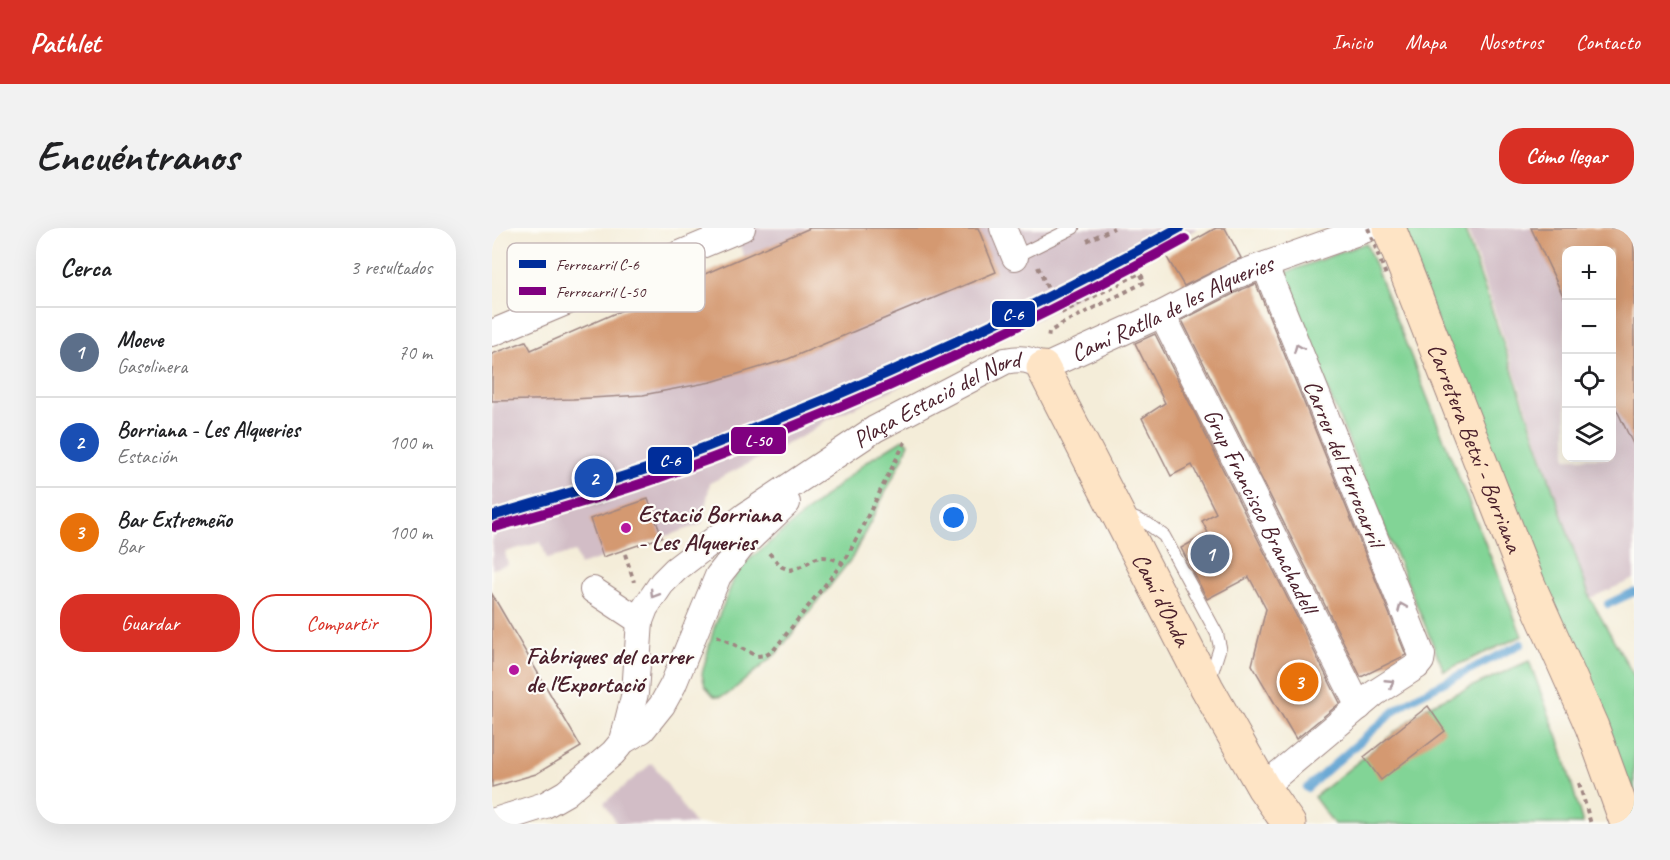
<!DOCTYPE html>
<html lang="es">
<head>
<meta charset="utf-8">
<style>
  :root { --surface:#fff; --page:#f2f2f2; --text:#202124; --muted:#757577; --line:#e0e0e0; --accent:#d93025 }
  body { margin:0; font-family:Caveat,sans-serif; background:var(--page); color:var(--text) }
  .controls { position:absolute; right:18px; top:18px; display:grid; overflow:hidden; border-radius:12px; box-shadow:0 6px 24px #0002 }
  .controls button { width:54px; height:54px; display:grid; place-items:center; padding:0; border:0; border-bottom:2px solid var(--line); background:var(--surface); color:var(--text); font:30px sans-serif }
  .you { position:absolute; left:462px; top:290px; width:21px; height:21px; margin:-15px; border:4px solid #fff; border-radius:50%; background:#1a73e8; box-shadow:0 0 0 9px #1a73e833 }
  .badge { display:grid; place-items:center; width:39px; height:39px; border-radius:50%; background:var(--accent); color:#fff; font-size:20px; font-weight:700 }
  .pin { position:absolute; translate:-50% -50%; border:3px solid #fff; box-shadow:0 2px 6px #0006 }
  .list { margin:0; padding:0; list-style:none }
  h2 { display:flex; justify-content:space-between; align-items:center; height:78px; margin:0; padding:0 24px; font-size:26px }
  h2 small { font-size:20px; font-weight:400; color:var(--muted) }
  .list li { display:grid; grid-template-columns:39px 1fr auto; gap:18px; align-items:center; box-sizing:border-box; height:90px; padding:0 24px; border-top:2px solid var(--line) }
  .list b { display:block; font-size:22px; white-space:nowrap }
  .list p { margin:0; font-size:20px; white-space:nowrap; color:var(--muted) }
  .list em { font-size:20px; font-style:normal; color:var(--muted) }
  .actions { display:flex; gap:12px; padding:18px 24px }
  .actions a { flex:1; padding:14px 0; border:2px solid var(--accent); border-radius:24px; text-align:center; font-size:21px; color:var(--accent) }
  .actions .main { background:var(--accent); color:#fff }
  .icon { flex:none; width:33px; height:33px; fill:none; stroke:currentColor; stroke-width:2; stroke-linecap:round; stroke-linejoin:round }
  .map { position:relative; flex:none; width:1142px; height:596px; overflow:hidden; border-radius:24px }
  header { display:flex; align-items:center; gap:36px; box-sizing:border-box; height:84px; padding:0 30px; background:var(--accent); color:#fff }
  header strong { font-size:28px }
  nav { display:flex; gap:33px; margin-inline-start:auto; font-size:21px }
  .intro { display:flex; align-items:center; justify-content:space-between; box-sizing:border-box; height:144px; padding:0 36px }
  h1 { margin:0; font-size:42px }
  .button { padding:15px 27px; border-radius:24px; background:var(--accent); color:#fff; font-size:21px; font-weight:700 }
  main { display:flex; gap:36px; padding:0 36px }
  aside { flex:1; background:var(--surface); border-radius:24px; box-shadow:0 6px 24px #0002 }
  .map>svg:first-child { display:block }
  .industrial { fill:#d2bdc6; fill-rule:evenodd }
  .green { fill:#82d496; stroke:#667a60; stroke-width:1.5 }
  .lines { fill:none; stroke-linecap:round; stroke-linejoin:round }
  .stream { stroke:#5da1d1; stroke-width:8 }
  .building { fill:#d49971 }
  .lane-casing { stroke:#9f8682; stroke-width:14 }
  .street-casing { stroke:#9f8682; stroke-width:28 }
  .secondary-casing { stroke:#9f8682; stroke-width:35 }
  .path { stroke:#9f8682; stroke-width:4; stroke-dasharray:4.5 4.5; stroke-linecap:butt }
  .lane { stroke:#fff; stroke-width:12 }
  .street { stroke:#fff; stroke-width:26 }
  .secondary { stroke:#fee4c5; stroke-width:33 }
  .path-bridge { stroke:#9f8682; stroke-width:4; stroke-dasharray:4.5 4.5; stroke-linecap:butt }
  .rail-1-casing { stroke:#fdfcf7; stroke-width:15 }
  .rail-2-casing { stroke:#fdfcf7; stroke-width:15 }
  .rail-1 { stroke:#002d9a; stroke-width:10 }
  .rail-2 { stroke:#800080; stroke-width:10 }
  .oneway { stroke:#ae9aa0 }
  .poi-dot { fill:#b5179e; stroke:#fdfcf7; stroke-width:2 }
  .labels { text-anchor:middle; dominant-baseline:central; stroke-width:4.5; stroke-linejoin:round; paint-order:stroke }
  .street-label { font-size:24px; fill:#4a1f2b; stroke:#fdfcf7 }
  .poi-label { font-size:24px; font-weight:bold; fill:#4a1f2b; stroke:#fdfcf7; text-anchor:start }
  .key { fill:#fdfcf7; stroke:#c7baba; stroke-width:1.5 }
  .key-label { font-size:16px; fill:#4a1f2b }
  .line-badge { stroke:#fdfcf7; stroke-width:2 }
  .badge-label { font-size:16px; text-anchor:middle; font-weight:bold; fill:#fff }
</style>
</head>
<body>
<header>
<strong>Pathlet</strong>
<nav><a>Inicio</a><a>Mapa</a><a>Nosotros</a><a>Contacto</a></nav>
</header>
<div class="intro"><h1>Encuéntranos</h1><a class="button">Cómo llegar</a></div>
<main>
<aside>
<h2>Cerca<small>3 resultados</small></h2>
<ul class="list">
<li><span class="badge" style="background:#5c6f8a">1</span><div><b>Moeve</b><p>Gasolinera</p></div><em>70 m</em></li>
<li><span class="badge" style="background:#1a4fb4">2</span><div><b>Borriana - Les Alqueries</b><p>Estación</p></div><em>100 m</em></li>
<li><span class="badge" style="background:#e8710a">3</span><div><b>Bar Extremeño</b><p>Bar</p></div><em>100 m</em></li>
</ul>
<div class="actions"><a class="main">Guardar</a><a>Compartir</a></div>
</aside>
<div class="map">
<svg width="1142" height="596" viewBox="0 0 1142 596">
  <rect width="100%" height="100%" fill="#fdfcf7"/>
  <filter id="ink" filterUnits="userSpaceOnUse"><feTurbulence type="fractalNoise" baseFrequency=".0167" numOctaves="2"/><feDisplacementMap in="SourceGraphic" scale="12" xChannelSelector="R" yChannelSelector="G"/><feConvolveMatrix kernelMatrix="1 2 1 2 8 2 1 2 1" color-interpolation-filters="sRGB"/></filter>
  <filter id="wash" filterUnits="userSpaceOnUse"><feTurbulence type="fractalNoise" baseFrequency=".008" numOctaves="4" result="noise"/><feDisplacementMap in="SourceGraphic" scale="24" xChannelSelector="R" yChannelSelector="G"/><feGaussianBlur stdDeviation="1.35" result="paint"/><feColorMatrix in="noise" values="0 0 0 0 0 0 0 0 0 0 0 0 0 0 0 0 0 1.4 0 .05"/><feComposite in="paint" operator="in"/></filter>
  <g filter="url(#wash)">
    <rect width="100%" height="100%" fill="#f4edd9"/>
    <g class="industrial">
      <polygon points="240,0 706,0 514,109 333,193 320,203 218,255 210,296 88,337 83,324 55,331 49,314 13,324 16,337 0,341 0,173 129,168 259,141 297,131"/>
      <path d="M 975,0 L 1142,0 L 1142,351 L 1098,370 ZM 1074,22 L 1120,22 L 1120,230 L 1074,230 Z"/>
      <polygon points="160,535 203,596 125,596 112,575"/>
    </g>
    <g class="green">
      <polygon points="920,0 972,0 1098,370 1142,448 1142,594 910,4"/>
      <polygon points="874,15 1030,408 952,443 788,47"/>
      <polygon points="411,211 417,215 411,230 360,330 284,426 236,466 228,469 222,468 213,458 210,446 222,400 246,341 374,234"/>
      <polygon points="1037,433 1069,518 1091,596 842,596 822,569 936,478"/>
    </g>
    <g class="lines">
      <g class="stream">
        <polyline points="1116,376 1142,364"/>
        <polyline points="815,560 905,481 925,468 1029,416"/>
      </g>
    </g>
    <g id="blocks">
      <g class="building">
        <polygon points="318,0 486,0 504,44 296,131 219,154 151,167 81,171 0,173 0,126 34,113 39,122"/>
        <polygon points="724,0 733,0 749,30 692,58 674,28"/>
        <polygon points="1039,0 1142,0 1142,218 1119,170 1119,22 1074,22 1074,74"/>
        <polygon points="764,56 914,427 869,449 690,92 751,61"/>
        <polygon points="663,106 848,475 804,511 760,437 774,381 757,349 715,371 689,320 716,305 710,293 724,285 700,237 679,248 650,190 673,175 643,115"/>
        <polygon points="156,271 170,309 111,329 98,291"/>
        <polygon points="0,366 89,519 44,546 0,559"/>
        <polygon points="936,478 953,503 889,552 872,529"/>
      </g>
    </g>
  </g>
  <g filter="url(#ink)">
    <use href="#blocks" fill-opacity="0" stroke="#9f8682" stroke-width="1.5"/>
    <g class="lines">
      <g class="lane-casing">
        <g id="lane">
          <polyline points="523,29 581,0"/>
          <polyline points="634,287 656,296 672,308 725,406 728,419 718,451"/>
        </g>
      </g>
      <g class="street-casing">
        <g id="street">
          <polyline points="511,0 523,29"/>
          <path id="s1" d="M 670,86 L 867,479"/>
          <polyline points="0,105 250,0"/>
          <polyline points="101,362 148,393"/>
          <path id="s2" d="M 131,513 L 143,465 L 148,393 L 153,380 L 170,355 L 184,341 L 253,288 L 383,201 L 513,133 C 529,130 538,130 551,140 L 670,86 L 745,47 L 877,0"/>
          <polyline points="771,559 883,465 925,438 929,433 930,427 773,38"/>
          <polyline points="0,594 53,577 74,565 121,525 131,513 150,502 170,477 181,457 226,348 250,318 295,275"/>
        </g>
      </g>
      <g class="secondary-casing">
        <g id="secondary">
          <path id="s3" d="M 897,0 L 1036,355 L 1100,499 L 1135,596"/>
          <path id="s4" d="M 551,140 L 715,460 L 771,559 L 797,596"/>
        </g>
      </g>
      <g class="path">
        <polyline points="595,13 622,0"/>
        <polyline points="546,39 567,86 648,45 653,54 570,96 557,104 556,111"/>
        <path d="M 277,325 L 290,339 L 298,342 C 324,335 321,321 351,335"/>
        <polyline points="133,326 142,354"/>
        <polyline points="225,408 265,428 274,427 281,423 355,329 413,214"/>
        <polyline points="1087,555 1099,596"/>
      </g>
      <use href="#lane" class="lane"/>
      <use href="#street" class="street"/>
      <use href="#secondary" class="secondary"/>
      <polyline class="path-bridge" points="876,0 895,50"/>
      <g class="rail-1-casing">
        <path id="rail-1" d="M 0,288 C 52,272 105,258 157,240 C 340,175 517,94 687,0"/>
      </g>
      <g class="rail-2-casing">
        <path id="rail-2" d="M 3,299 C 56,284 108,270 160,252 C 344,187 522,105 693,11"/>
      </g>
      <use href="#rail-1" class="rail-1"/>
      <use href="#rail-2" class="rail-2"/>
    </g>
    <defs><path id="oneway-chevron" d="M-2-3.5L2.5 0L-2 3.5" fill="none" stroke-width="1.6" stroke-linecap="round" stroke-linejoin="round" transform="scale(1.5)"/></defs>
    <g class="oneway">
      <use href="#oneway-chevron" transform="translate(806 120) rotate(-112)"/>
      <use href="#oneway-chevron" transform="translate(162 366) rotate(122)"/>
      <use href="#oneway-chevron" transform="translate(910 379) rotate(-113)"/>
      <use href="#oneway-chevron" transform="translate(898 455) rotate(-33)"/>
    </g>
  </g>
  <g class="poi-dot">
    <circle cx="134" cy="300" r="6"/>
    <circle cx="22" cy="442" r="6"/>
  </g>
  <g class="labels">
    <g class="street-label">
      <text stroke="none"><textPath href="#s2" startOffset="758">Camí Ratlla de les Alqueries</textPath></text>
      <text stroke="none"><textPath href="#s2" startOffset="498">Plaça Estació del Nord</textPath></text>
      <text stroke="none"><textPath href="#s3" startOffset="236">Carretera Betxí - Borriana</textPath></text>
      <text transform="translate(852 235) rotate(68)">Carrer del Ferrocarril</text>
      <text stroke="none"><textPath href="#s1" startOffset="220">Grup Francisco Branchadell</textPath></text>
      <text stroke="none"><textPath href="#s4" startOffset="260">Camí d'Onda</textPath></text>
    </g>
    <g class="poi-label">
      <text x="146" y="286">Estació Borriana<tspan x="146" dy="28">- Les Alqueries</tspan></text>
      <text x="34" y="428">Fàbriques del carrer<tspan x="34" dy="28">de l'Exportació</tspan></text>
    </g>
  </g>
  <rect x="15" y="15" width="198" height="69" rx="9" class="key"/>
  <rect x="27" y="32" width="27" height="8" fill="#002d9a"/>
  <rect x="27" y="59" width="27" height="8" fill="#800080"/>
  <g class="key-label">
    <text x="64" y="42">Ferrocarril C-6</text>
    <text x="64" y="69">Ferrocarril L-50</text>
  </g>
  <g class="line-badge">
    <rect x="499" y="72" width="45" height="28" rx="6" fill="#002d9a"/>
    <rect x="238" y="198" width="57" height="29" rx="6" fill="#800080"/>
    <rect x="155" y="218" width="46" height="29" rx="6" fill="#002d9a"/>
  </g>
  <g class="badge-label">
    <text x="521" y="92">C-6</text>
    <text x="266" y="218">L-50</text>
    <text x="178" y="238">C-6</text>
  </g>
</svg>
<div class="controls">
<button>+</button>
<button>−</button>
<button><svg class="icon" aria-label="locate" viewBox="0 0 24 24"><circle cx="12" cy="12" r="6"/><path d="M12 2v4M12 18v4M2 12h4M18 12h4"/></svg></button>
<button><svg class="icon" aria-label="layers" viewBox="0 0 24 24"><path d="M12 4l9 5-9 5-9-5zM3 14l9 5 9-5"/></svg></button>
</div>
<div class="you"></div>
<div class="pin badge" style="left:718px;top:326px;background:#5c6f8a">1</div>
<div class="pin badge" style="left:102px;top:250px;background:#1a4fb4">2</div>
<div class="pin badge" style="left:807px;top:454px;background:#e8710a">3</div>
</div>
</main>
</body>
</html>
